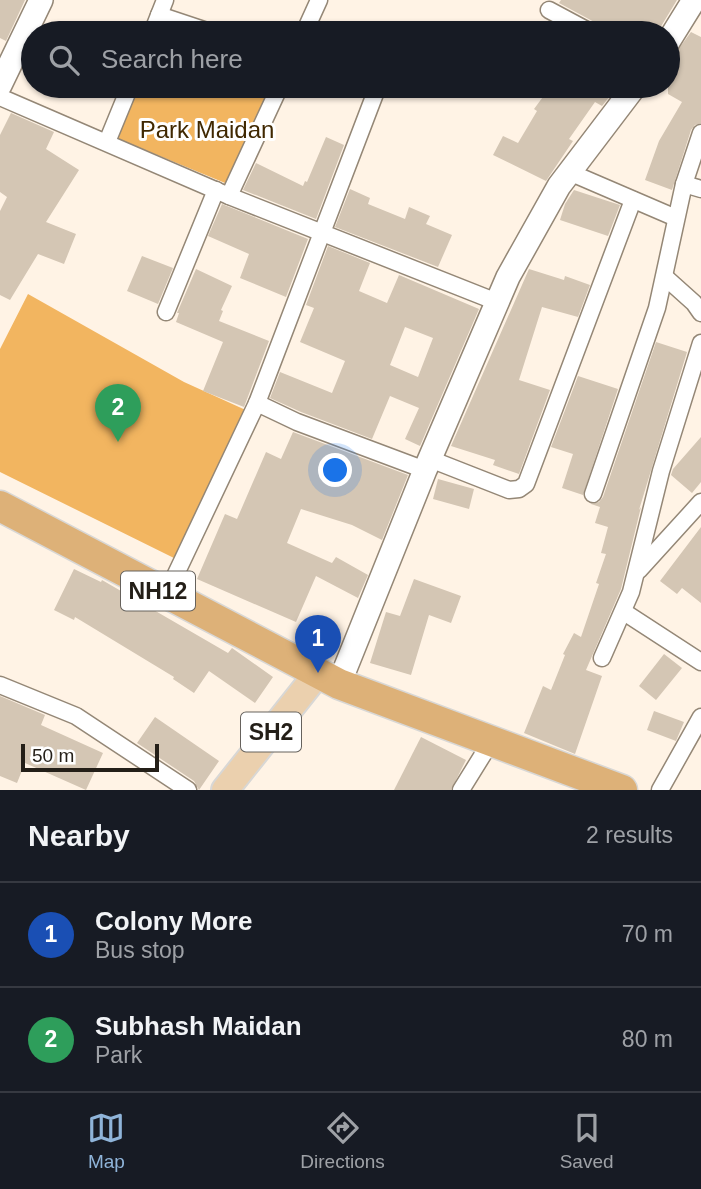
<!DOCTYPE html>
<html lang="en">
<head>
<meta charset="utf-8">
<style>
  :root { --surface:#171b24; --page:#242831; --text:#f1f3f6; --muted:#9ea1a6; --line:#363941; --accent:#8fb4d9 }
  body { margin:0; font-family:Arial,sans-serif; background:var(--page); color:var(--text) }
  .scale { position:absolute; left:21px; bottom:18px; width:138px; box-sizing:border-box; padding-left:7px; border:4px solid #241f18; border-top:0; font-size:19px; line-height:24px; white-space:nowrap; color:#241f18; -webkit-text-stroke:5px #fff; paint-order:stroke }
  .you { position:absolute; left:336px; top:471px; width:24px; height:24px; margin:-18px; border:5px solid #fff; border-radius:50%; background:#1a73e8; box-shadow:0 0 0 10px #1a73e833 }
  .badge { display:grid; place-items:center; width:46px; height:46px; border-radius:50%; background:var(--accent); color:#fff; font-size:23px; font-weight:700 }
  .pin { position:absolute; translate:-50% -58px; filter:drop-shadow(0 2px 4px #0008) }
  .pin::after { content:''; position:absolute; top:37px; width:24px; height:21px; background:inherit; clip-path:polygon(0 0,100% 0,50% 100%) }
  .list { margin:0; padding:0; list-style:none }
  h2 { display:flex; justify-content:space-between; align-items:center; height:91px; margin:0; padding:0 28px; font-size:30px }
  h2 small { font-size:23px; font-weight:400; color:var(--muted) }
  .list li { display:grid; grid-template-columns:46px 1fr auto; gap:21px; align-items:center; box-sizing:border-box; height:105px; padding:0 28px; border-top:2px solid var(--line) }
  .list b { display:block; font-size:26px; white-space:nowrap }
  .list p { margin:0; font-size:23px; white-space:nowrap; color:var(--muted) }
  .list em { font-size:23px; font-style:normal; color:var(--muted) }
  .icon { flex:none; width:38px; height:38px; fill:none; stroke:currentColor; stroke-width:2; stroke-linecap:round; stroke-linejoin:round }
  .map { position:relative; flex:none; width:701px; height:790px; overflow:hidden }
  .search { position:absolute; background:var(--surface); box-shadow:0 2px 5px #0004; left:21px; right:21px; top:21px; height:77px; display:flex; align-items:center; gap:18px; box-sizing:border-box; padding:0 24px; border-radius:38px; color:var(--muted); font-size:26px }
  .sheet { height:301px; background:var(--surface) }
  nav { display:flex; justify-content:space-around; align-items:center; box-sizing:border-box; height:98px; border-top:2px solid var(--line); background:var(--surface); font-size:19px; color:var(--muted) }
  nav a { display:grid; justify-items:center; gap:4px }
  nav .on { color:var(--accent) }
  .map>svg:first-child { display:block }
  .green { fill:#f2b560 }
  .building { fill:#d4c6b4; fill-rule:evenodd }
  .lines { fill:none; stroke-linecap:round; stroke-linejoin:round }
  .street-casing { stroke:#948776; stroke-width:19 }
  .secondary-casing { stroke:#948776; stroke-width:26 }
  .primary-casing { stroke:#d8d7d5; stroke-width:30 }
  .highway-casing { stroke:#d8d7d5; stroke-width:33 }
  .street { stroke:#fff; stroke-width:16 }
  .secondary { stroke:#fff; stroke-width:23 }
  .primary { stroke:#ebd0ae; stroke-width:26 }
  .highway { stroke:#ddb178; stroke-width:30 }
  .labels { text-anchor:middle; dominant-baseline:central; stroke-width:6; stroke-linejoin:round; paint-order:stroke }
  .shield { fill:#fff; stroke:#66625d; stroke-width:2 }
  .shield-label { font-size:23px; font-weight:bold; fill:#241f18 }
  .park-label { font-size:24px; fill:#402801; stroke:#fff }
</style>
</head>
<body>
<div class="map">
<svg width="701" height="790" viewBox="0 0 701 790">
  <rect width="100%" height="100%" fill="#fff3e5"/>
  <g class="green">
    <polygon points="136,86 272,86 230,185 116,138"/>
    <polygon points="28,294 184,382 250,412 178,560 0,472 0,349"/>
  </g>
  <g class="building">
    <polygon points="0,0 25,0 6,41 0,38"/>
    <polygon points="561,0 677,0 657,33 602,33 598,24 559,3"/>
    <polygon points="548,21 570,33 541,33"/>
    <polygon points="691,32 701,37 701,123 695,125 691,130 672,190 645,180 659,141 682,102 668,94 668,63"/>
    <polygon points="551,86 618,86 602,106 595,102 569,139 573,141 546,181 493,155 503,136 518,143 537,111 534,109"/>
    <polygon points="11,113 54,132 46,149 79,170 46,222 76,234 64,264 38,254 10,300 0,295 0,211 7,197 0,192 0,135"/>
    <polygon points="326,137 344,145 316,219 243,190 256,163 303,186 305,181 307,182"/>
    <polygon points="350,189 370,198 368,204 405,219 409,207 430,216 426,224 452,235 438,267 335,227"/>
    <polygon points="574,190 620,205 608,236 560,220 565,204"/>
    <polygon points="222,204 308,239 286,297 240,278 249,254 208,236"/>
    <path d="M 328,246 L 370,263 L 359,291 L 387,303 L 399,275 L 479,309 L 420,446 L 405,439 L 419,408 L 390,396 L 372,439 L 301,412 L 270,398 L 280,372 L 332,393 L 345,361 L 300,342 L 314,308 L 306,305 ZM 405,327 L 433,338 L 418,377 L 390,365 Z"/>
    <polygon points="142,256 173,268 158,304 127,291"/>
    <polygon points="196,269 232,286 221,310 223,311 219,321 269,341 244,407 203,391 223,342 176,322 179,313 177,313"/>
    <polygon points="529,269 564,280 565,276 590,285 578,317 542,307 519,380 550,390 519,474 493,465 495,460 451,446"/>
    <polygon points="656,342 687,352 639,510 641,507 621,589 586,670 602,676 575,754 524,733 543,686 551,690 565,655 563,654 574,633 581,637 599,584 596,583 606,554 601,553 608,527 595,523 600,507 591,504 599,502 603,497"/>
    <polygon points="578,376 618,389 583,495 562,488 573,454 551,447"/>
    <polygon points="293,432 408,475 382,540 352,525 301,509 287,543 332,563 336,557 368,575 358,598 316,576 296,622 197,579 225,514 237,519 266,452 281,459"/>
    <polygon points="701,437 701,482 692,493 671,475 673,469"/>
    <polygon points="438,479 474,489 469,509 433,499"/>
    <polygon points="701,527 701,603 682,588 677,594 660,581"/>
    <polygon points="74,569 101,582 102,580 228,653 232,648 273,677 255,703 209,671 194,693 173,679 174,677 75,617 74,620 54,610"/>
    <polygon points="414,579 461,596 451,623 429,615 411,675 370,663 386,612 400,616"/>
    <polygon points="664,654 682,668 656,700 639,686"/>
    <polygon points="0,696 45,715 41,725 103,753 86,790 25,763 17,783 0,776"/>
    <polygon points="654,711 684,722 676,741 647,730"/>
    <polygon points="155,717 219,761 199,790 194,781 137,743"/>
    <polygon points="421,737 466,760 451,790 394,790"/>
  </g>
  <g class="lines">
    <g class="street-casing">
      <g id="street">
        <polyline points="549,10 592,33"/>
        <polyline points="159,15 213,33"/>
        <polyline points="152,33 165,0"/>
        <polyline points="304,33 319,0"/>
        <polyline points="0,97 229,196 497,302"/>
        <polyline points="107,142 130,86"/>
        <polyline points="569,172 676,218"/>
        <polyline points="684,184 701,189"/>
        <polyline points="229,196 280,86"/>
        <polyline points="665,277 694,303 701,313"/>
        <polyline points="166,312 216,190"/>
        <polyline points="257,403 297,422 425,470"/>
        <polyline points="430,459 509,490 519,489 526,484 633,200"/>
        <polyline points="593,494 657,308 684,184 701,133"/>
        <polyline points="639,570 701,502"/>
        <polyline points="166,595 257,403 378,86"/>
        <polyline points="624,612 701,662"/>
        <polyline points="602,658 631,592 661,471 701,343"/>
        <polyline points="0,685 76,716 188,790"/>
        <polyline points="461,790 492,740"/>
        <polyline points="660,790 701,717"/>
      </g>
    </g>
    <g class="secondary-casing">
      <g id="secondary">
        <polyline points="668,42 694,0"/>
        <polyline points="0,85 41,0"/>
        <polyline points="339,684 425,470 508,277 559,186 635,86"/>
      </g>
    </g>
    <g class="primary-casing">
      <polyline id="primary" points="225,790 318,673"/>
    </g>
    <g class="highway-casing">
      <polyline id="highway" points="0,506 339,684 622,790"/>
    </g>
    <use href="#street" class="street"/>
    <use href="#secondary" class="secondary"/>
    <use href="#primary" class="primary"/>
    <use href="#highway" class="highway"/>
  </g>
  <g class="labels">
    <g class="shield">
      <rect x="121" y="571.5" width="74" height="39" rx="5"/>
      <rect x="241" y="712.5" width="60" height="39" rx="5"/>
    </g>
    <g class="shield-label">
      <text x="158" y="591">NH12</text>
      <text x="271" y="732">SH2</text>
    </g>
    <g class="park-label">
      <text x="207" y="129">Park Maidan</text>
    </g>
  </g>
</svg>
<div class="scale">50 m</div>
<div class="you"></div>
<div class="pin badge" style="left:318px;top:673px;background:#1a4fb4">1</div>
<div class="pin badge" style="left:118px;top:442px;background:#2e9e5b">2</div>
<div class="search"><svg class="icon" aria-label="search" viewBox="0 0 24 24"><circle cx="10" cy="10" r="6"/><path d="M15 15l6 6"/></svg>Search here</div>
</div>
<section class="sheet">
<h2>Nearby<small>2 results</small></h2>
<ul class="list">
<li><span class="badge" style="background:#1a4fb4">1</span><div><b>Colony More</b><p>Bus stop</p></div><em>70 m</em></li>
<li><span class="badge" style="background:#2e9e5b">2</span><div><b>Subhash Maidan</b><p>Park</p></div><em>80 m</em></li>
</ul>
</section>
<nav>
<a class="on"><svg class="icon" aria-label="map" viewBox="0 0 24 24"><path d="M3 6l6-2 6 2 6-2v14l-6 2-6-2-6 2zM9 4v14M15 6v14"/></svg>Map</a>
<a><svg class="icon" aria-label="directions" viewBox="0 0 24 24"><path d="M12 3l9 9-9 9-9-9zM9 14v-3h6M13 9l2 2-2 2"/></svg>Directions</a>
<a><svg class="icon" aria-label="saved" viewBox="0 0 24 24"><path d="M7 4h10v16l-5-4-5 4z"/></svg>Saved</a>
</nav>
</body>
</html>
